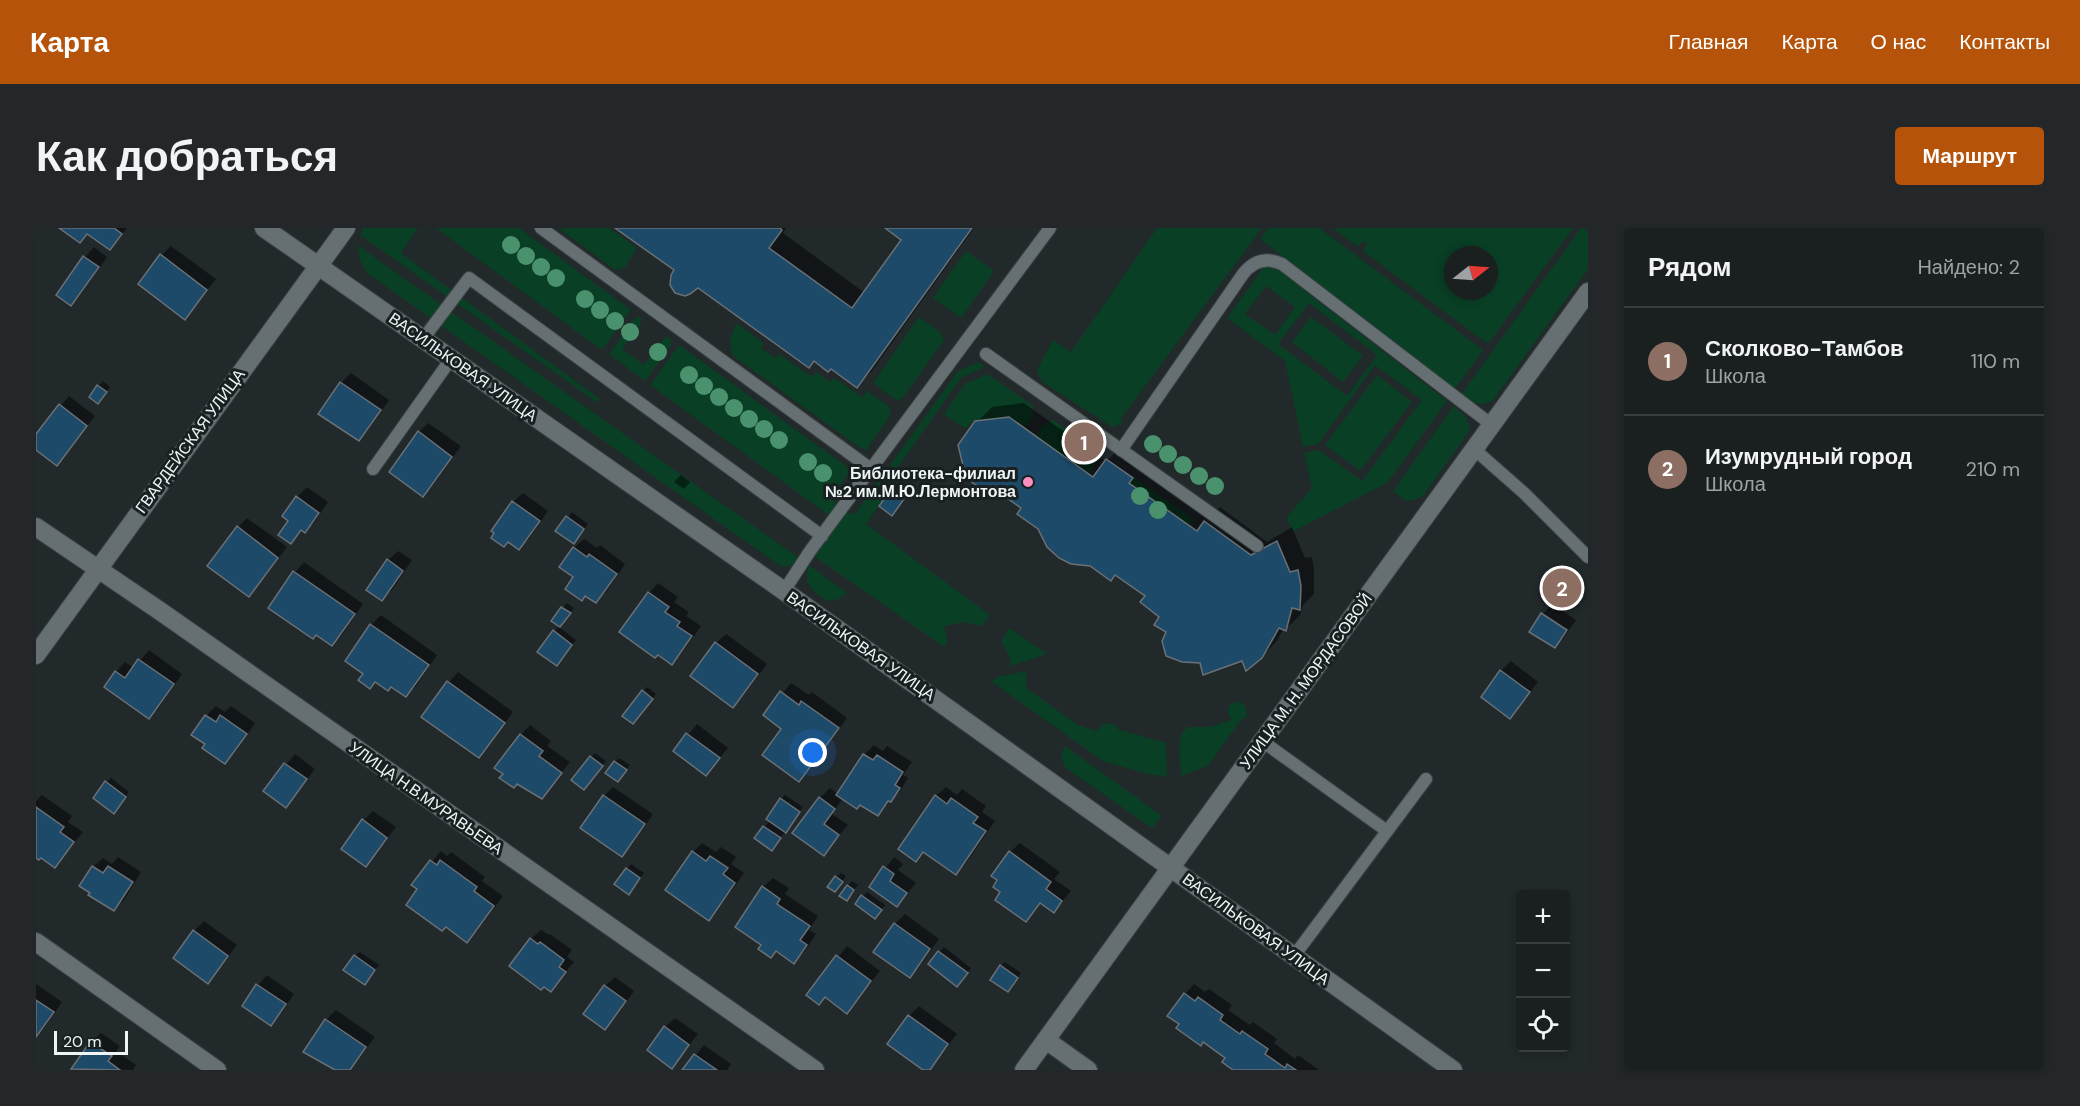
<!DOCTYPE html>
<html lang="ru">
<head>
<meta charset="utf-8">
<style>
  :root { --surface:#1a1f20; --page:#232729; --text:#f1f3f6; --muted:#9fa2a5; --line:#383d3e; --accent:#b45309 }
  body { margin:0; font-family:"DM Sans",sans-serif; background:var(--page); color:var(--text) }
  .controls { position:absolute; right:18px; bottom:18px; display:grid; overflow:hidden; border-radius:6px; box-shadow:0 3px 9px #0003 }
  .controls button { width:54px; height:54px; display:grid; place-items:center; padding:0; border:0; border-bottom:2px solid var(--line); background:var(--surface); color:var(--text); font:30px sans-serif }
  .compass { position:absolute; left:1408px; top:18px; width:54px; height:54px; border-radius:50%; background:var(--surface); box-shadow:0 3px 9px #0003; rotate:73deg }
  .scale { position:absolute; left:18px; bottom:15px; width:74px; box-sizing:border-box; padding-left:6px; border:3px solid #eff4f5; border-top:0; font-size:16px; line-height:21px; white-space:nowrap; color:#eff4f5; -webkit-text-stroke:4px #192022; paint-order:stroke }
  .you { position:absolute; left:777px; top:525px; width:21px; height:21px; margin:-15px; border:4px solid #fff; border-radius:50%; background:#1a73e8; box-shadow:0 0 0 9px #1a73e833 }
  .badge { display:grid; place-items:center; width:39px; height:39px; border-radius:50%; background:var(--accent); color:#fff; font-size:20px; font-weight:700 }
  .pin { position:absolute; translate:-50% -50%; border:3px solid #fff; box-shadow:0 2px 6px #0006 }
  .list { margin:0; padding:0; list-style:none }
  h2 { display:flex; justify-content:space-between; align-items:center; height:78px; margin:0; padding:0 24px; font-size:26px }
  h2 small { font-size:20px; font-weight:400; color:var(--muted) }
  .list li { display:grid; grid-template-columns:39px 1fr auto; gap:18px; align-items:center; box-sizing:border-box; height:108px; padding:0 24px; border-top:2px solid var(--line) }
  .list b { display:block; font-size:22px; white-space:nowrap }
  .list p { margin:0; font-size:20px; white-space:nowrap; color:var(--muted) }
  .list em { font-size:20px; font-style:normal; color:var(--muted) }
  .icon { flex:none; width:33px; height:33px; fill:none; stroke:currentColor; stroke-width:2; stroke-linecap:round; stroke-linejoin:round }
  .map { position:relative; flex:none; width:1552px; height:842px; overflow:hidden; border-radius:6px }
  header { display:flex; align-items:center; gap:36px; box-sizing:border-box; height:84px; padding:0 30px; background:var(--accent); color:#fff }
  header strong { font-size:28px }
  nav { display:flex; gap:33px; margin-inline-start:auto; font-size:21px }
  .intro { display:flex; align-items:center; justify-content:space-between; box-sizing:border-box; height:144px; padding:0 36px }
  h1 { margin:0; font-size:42px }
  .button { padding:15px 27px; border-radius:6px; background:var(--accent); color:#fff; font-size:21px; font-weight:700 }
  main { display:flex; gap:36px; padding:0 36px }
  aside { flex:1; background:var(--surface); border-radius:6px; box-shadow:0 3px 9px #0003 }
  .map>svg:first-child { display:block }
  .green { fill:#093f25; fill-rule:evenodd }
  .shadow { fill:#0007 }
  .building { fill:#1d4a68; stroke:#6a7075; stroke-width:1.5 }
  .lines { fill:none; stroke-linecap:round; stroke-linejoin:round }
  .lane-casing { stroke:#3d4446; stroke-width:14 }
  .street-casing { stroke:#3d4446; stroke-width:20 }
  .lane { stroke:#666f71; stroke-width:12 }
  .street { stroke:#666f71; stroke-width:18 }
  .tree { fill:#4a926e }
  .poi-dot { fill:#fe8ebe; stroke:#192022; stroke-width:2 }
  .labels { text-anchor:middle; dominant-baseline:central; stroke-width:6; stroke-linejoin:round; paint-order:stroke }
  .street-label { font-size:16px; fill:#eff4f5; stroke:#192022 }
  .poi-label { font-size:16px; font-weight:bold; fill:#eff4f5; stroke:#192022; text-anchor:end }
</style>
</head>
<body>
<header>
<strong>Карта</strong>
<nav><a>Главная</a><a>Карта</a><a>О нас</a><a>Контакты</a></nav>
</header>
<div class="intro"><h1>Как добраться</h1><a class="button">Маршрут</a></div>
<main>
<div class="map">
<svg width="1552" height="842" viewBox="0 0 1552 842">
  <rect width="100%" height="100%" fill="#22292b"/>
  <g class="green">
    <polygon points="327,0 382,0 365,25 564,171 562,175 324,7"/>
    <polygon points="400,0 483,0 595,82 566,122"/>
    <polygon points="522,0 573,0 601,20 589,39 579,42"/>
    <polygon points="1121,0 1226,0 1086,189 1085,196 1076,199 1008,155 1003,148 1001,142 1017,112 1035,124"/>
    <polygon points="1232,0 1283,0 1447,122 1418,162 1224,11"/>
    <path d="M 1297,0 L 1537,0 L 1452,116 L 1327,23 L 1331,16 L 1327,13 L 1322,19 ZM 1417,27 L 1453,27 L 1453,63 L 1417,63 Z"/>
    <path d="M 1545,0 L 1552,0 L 1552,41 L 1457,172 C 1444,180 1436,174 1425,167 Z"/>
    <path d="M 321,17 L 763,330 C 756,339 750,342 740,335 L 331,45 L 324,32 Z"/>
    <polygon points="930,23 958,43 925,90 897,70"/>
    <path d="M 1232,39 L 1241,41 L 1411,173 L 1351,255 L 1256,304 L 1251,289 L 1276,260 L 1268,225 L 1283,222 L 1326,253 L 1386,172 L 1339,137 L 1282,216 L 1267,219 L 1249,133 L 1191,90 L 1227,40 ZM 1230,58 L 1259,79 L 1239,107 L 1209,86 ZM 1273,75 L 1341,127 L 1311,168 L 1242,116 Z"/>
    <polygon points="603,88 605,89 605,95 586,121 608,137 627,111 632,109 635,111 635,117 609,153 573,126 599,90"/>
    <polygon points="883,89 904,104 908,112 866,171 860,172 837,155"/>
    <polygon points="1275,89 1327,128 1307,154 1256,114"/>
    <polygon points="700,95 728,115 725,120 739,130 743,126 776,149 780,144 794,154 798,150 826,169 831,163 854,179 854,188 830,222 824,220 696,127 694,112"/>
    <polygon points="643,117 810,238 813,244 795,271 802,276 794,288 614,157"/>
    <polygon points="942,134 949,139 925,150 855,249 860,253 830,296 954,387 946,398 928,394 908,398 912,414 908,419 778,328 810,283 818,287 922,143"/>
    <polygon points="952,146 997,178 997,188 989,200 986,197 984,200 967,188 965,192 936,193 930,201 908,186 929,156"/>
    <polygon points="1341,147 1376,174 1324,243 1289,217"/>
    <polygon points="1418,178 1430,189 1434,202 1387,268 1378,272 1370,273 1357,263"/>
    <polygon points="1017,192 1066,226 1052,247 1003,213 1004,210 1000,208 1007,198"/>
    <polygon points="1097,249 1157,291 1137,320 1084,268"/>
    <path d="M 773,337 L 811,365 L 803,371 L 791,373 C 777,363 766,356 773,337 Z"/>
    <polygon points="974,400 1011,426 975,438 973,427 965,413"/>
    <polygon points="991,443 990,460 1042,497 1061,503 1067,496 1073,495 1082,498 1081,501 1130,515 1131,549 1111,546 1067,533 956,454 960,449"/>
    <path d="M 1202,473 L 1210,478 L 1211,488 L 1204,493 L 1172,538 L 1145,548 C 1145,533 1138,509 1152,499 L 1173,499 L 1196,492 L 1193,488 L 1192,480 L 1195,476 Z"/>
    <path d="M 1029,518 L 1126,588 L 1116,600 L 1030,540 C 1025,533 1024,525 1029,518 Z"/>
  </g>
  <g class="shadow">
    <polygon points="26,0 91,0 74,21 53,5 44,13"/>
    <polygon points="581,0 750,0 747,5 829,65 867,11 852,0 938,0 835,144 820,158 795,139 661,58"/>
    <polygon points="135,18 180,51 149,90 126,27"/>
    <polygon points="58,19 71,29 45,66 35,76 22,66 49,29"/>
    <polygon points="315,145 353,172 332,202 323,212 285,185 305,155"/>
    <polygon points="67,153 74,159 67,169 55,168"/>
    <polygon points="33,168 59,188 21,236 0,220 0,208"/>
    <polygon points="988,175 1070,234 1086,217 1175,288 1184,279 1231,314 1256,299 1269,330 1276,329 1278,342 1278,366 1267,377 1264,387 1250,401 1248,400 1240,414 1225,429 1166,434 1132,404 1125,388 1111,368 1080,345 1004,300 987,279 941,194 956,179"/>
    <polygon points="392,195 425,218 397,257 387,267 383,204"/>
    <polygon points="645,247 654,254 648,261 638,254"/>
    <polygon points="860,258 871,266 860,281 856,263"/>
    <polygon points="271,259 292,274 279,293 269,303 267,301 255,314 254,292 261,269"/>
    <polygon points="487,265 512,283 493,311 483,320 477,274"/>
    <polygon points="536,284 552,296 542,310 522,303"/>
    <polygon points="211,290 251,319 222,357 213,367 202,299"/>
    <polygon points="548,311 561,320 564,317 589,336 570,364 560,373 550,366 539,349 538,320"/>
    <polygon points="362,323 376,332 356,362 346,371 352,332"/>
    <polygon points="268,334 327,376 306,407 296,417 259,344"/>
    <polygon points="622,355 642,369 638,374 653,384 650,388 665,398 645,426 636,435 613,365"/>
    <polygon points="531,375 538,380 529,393 517,392"/>
    <polygon points="1516,376 1540,392 1528,409 1519,419 1495,403 1507,386"/>
    <polygon points="345,387 401,427 380,458 370,467 356,457 335,397"/>
    <polygon points="523,399 540,412 525,432 518,403"/>
    <polygon points="690,406 731,436 707,468 697,478 680,415"/>
    <polygon points="113,422 146,446 123,479 113,489 80,444 89,434 98,440"/>
    <polygon points="1475,433 1502,454 1474,489 1465,443"/>
    <polygon points="422,444 477,484 452,519 442,528 387,488 413,454"/>
    <polygon points="755,455 773,467 776,464 811,490 773,542 763,552 747,501 729,487"/>
    <polygon points="611,459 620,466 602,490 607,463"/>
    <polygon points="180,478 189,484 195,478 219,495 199,524 189,534 171,516 158,506 170,488"/>
    <polygon points="661,496 692,520 670,546 639,523"/>
    <polygon points="494,497 515,513 511,518 534,534 506,569 481,554 485,507"/>
    <polygon points="838,517 847,523 851,518 876,534 867,547 872,550 864,563 841,586 825,575 807,570 796,586 812,597 788,626 758,605 784,570 794,560 803,567 828,527"/>
    <polygon points="559,525 570,533 552,555 555,529"/>
    <polygon points="259,526 279,541 250,578 229,563"/>
    <polygon points="583,530 594,537 582,552 579,534"/>
    <polygon points="75,550 93,564 82,579 71,554"/>
    <polygon points="577,559 617,586 595,618 586,627 568,568"/>
    <polygon points="910,559 921,567 926,561 950,578 946,584 959,593 930,635 920,645 889,623 880,632 900,568"/>
    <polygon points="6,567 36,588 32,594 47,604 19,638 5,628 0,628 0,573"/>
    <polygon points="749,567 767,579 740,616 720,610 734,592 745,571"/>
    <polygon points="337,583 360,599 330,637 328,592"/>
    <polygon points="666,615 680,624 685,619 700,629 695,636 708,645 682,681 673,691 657,624"/>
    <polygon points="984,615 1024,644 1018,651 1035,663 1018,683 1006,674 990,692 967,664 974,624"/>
    <polygon points="405,623 411,628 415,624 449,649 446,653 467,668 441,703 431,713 377,656"/>
    <polygon points="82,629 105,644 88,672 78,681 57,639 67,630 76,636"/>
    <polygon points="858,629 867,636 862,642 880,655 861,677 835,659"/>
    <polygon points="595,636 608,645 597,660 591,641"/>
    <polygon points="805,645 810,648 803,658 800,649"/>
    <polygon points="737,650 753,660 749,666 782,688 773,702 780,706 768,724 758,734 741,722 735,728 727,716 727,659"/>
    <polygon points="816,653 822,657 811,671 812,658"/>
    <polygon points="831,664 849,677 844,684 827,668"/>
    <polygon points="869,686 903,711 883,739 873,748 859,696"/>
    <polygon points="168,693 201,717 172,754 158,703"/>
    <polygon points="505,702 513,707 514,706 536,722 531,729 538,734 515,762 495,711"/>
    <polygon points="811,718 844,743 811,784 790,768 772,767"/>
    <polygon points="908,719 935,740 926,752 894,736"/>
    <polygon points="324,724 343,737 333,751 319,728"/>
    <polygon points="969,734 985,745 977,757 965,738"/>
    <polygon points="231,747 258,766 244,786 235,796 208,777 222,757"/>
    <polygon points="579,749 598,763 578,791 569,800 569,758"/>
    <polygon points="0,756 26,774 9,799 0,808"/>
    <polygon points="1158,756 1169,764 1173,761 1196,777 1192,782 1214,797 1217,794 1241,811 1238,815 1259,831 1262,827 1283,842 1200,842 1191,830 1145,796 1149,766"/>
    <polygon points="883,778 921,806 892,842 854,816 873,788"/>
    <polygon points="300,782 339,809 314,842 301,842 269,823 290,792"/>
    <polygon points="639,790 662,806 636,839 629,799"/>
    <polygon points="65,805 84,818 80,823 100,837 97,842 37,841 55,814"/>
    <polygon points="668,817 695,836 691,842 648,842"/>
  </g>
  <g class="building">
    <polygon points="23,0 78,0 86,6 74,22 51,6 44,15"/>
    <polygon points="579,0 744,0 746,2 733,20 816,80 865,12 849,0 936,0 821,160 795,141 792,144 778,133 773,140 662,60 654,66 649,68 639,65 634,57 635,47 638,42"/>
    <polygon points="124,26 171,62 149,92 102,56"/>
    <polygon points="47,28 63,39 35,78 20,67"/>
    <polygon points="304,154 345,182 323,213 282,186"/>
    <polygon points="61,157 71,164 62,176 53,169"/>
    <polygon points="23,176 51,198 21,238 0,222 0,206"/>
    <polygon points="973,189 1057,249 1070,231 1097,250 1093,255 1161,303 1168,293 1215,327 1241,313 1254,344 1262,342 1265,358 1264,382 1256,380 1250,403 1243,400 1226,430 1210,443 1206,433 1167,447 1164,435 1146,434 1130,428 1126,413 1130,404 1118,397 1123,389 1104,374 1109,368 1079,347 1075,353 1054,338 1035,336 1023,330 1011,319 1002,301 981,286 985,280 955,259 951,265 930,250 922,217 939,193"/>
    <polygon points="382,203 416,229 387,269 353,244"/>
    <polygon points="855,262 868,271 856,288 843,278"/>
    <polygon points="260,268 283,285 269,305 265,302 255,316 242,307 252,293 246,288"/>
    <polygon points="476,273 504,293 483,322 472,314 468,319 455,310 458,305 455,303"/>
    <polygon points="530,288 548,301 538,316 519,303"/>
    <polygon points="201,298 242,330 213,369 171,338"/>
    <polygon points="537,319 551,329 553,326 581,346 560,375 549,368 546,373 529,361 537,349 523,339"/>
    <polygon points="351,331 367,343 346,373 330,362"/>
    <polygon points="257,343 319,386 296,418 280,407 277,411 232,380"/>
    <polygon points="612,364 633,379 629,384 644,394 641,398 656,408 636,437 622,427 619,430 583,404"/>
    <polygon points="525,379 535,385 524,399 515,393"/>
    <polygon points="1505,385 1531,402 1519,420 1493,404"/>
    <polygon points="334,396 393,437 370,469 355,459 352,463 339,454 334,461 322,452 327,446 309,433"/>
    <polygon points="517,402 536,417 521,438 501,424"/>
    <polygon points="679,414 722,446 697,480 654,448"/>
    <polygon points="102,431 138,456 113,491 68,459 79,443 89,450"/>
    <polygon points="1464,442 1494,464 1474,491 1445,469"/>
    <polygon points="411,453 469,495 443,530 385,489"/>
    <polygon points="606,462 617,471 597,496 586,488"/>
    <polygon points="744,463 763,477 765,473 803,500 763,554 726,527 745,501 727,487"/>
    <polygon points="169,487 180,494 184,487 211,506 189,536 166,520 169,516 155,507"/>
    <polygon points="650,505 684,530 670,548 637,523"/>
    <polygon points="484,506 507,523 503,528 526,545 506,571 481,556 478,560 463,550 467,546 458,540"/>
    <polygon points="827,526 837,532 841,527 867,544 859,557 864,560 855,574 852,573 842,588 824,577 821,581 800,567"/>
    <polygon points="554,528 567,538 548,562 535,552"/>
    <polygon points="578,533 591,542 582,554 569,545"/>
    <polygon points="248,535 271,551 250,580 227,563"/>
    <polygon points="69,553 90,569 78,586 57,570"/>
    <polygon points="567,567 609,596 586,629 544,600"/>
    <polygon points="899,567 911,576 915,570 942,589 937,595 950,603 920,647 887,624 880,634 862,621"/>
    <polygon points="783,569 799,581 788,596 803,607 788,628 756,605"/>
    <polygon points="744,570 764,584 750,605 730,591"/>
    <polygon points="0,579 28,599 24,604 38,614 19,640 5,630 3,632 0,630"/>
    <polygon points="326,591 351,610 330,639 305,621"/>
    <polygon points="727,598 745,610 736,623 718,610"/>
    <polygon points="656,623 670,633 674,628 692,640 687,646 699,655 673,693 629,662"/>
    <polygon points="973,623 1015,654 1010,661 1026,673 1018,685 1004,675 990,694 959,672 964,664 957,659 961,652 955,648"/>
    <polygon points="394,632 401,637 404,632 441,659 438,663 458,678 431,715 410,699 406,703 370,677 381,661 375,657"/>
    <polygon points="56,638 67,645 72,638 97,654 78,683 52,667 54,665 43,658"/>
    <polygon points="847,638 858,646 854,653 871,665 861,679 833,659"/>
    <polygon points="590,640 604,650 593,667 578,656"/>
    <polygon points="799,648 807,654 799,664 791,659"/>
    <polygon points="811,657 818,662 811,673 803,668"/>
    <polygon points="726,658 744,671 741,676 774,698 764,712 771,717 758,736 740,723 735,730 722,721 725,717 699,699"/>
    <polygon points="825,667 846,682 839,691 819,676"/>
    <polygon points="858,695 894,721 874,750 837,724"/>
    <polygon points="157,702 192,728 172,756 137,730"/>
    <polygon points="494,710 502,716 504,714 528,732 523,739 530,744 515,764 508,759 505,762 473,738"/>
    <polygon points="902,723 932,745 921,759 892,736"/>
    <polygon points="318,727 339,742 329,757 307,742"/>
    <polygon points="800,727 835,753 811,786 789,769 783,777 770,767"/>
    <polygon points="964,737 982,750 972,764 954,752"/>
    <polygon points="220,756 250,776 235,798 206,778"/>
    <polygon points="568,757 590,773 569,802 547,786"/>
    <polygon points="1148,765 1159,773 1162,769 1187,787 1184,792 1204,806 1206,803 1232,821 1229,826 1249,840 1251,836 1260,842 1197,842 1186,834 1189,830 1167,814 1165,818 1140,800 1143,796 1131,788"/>
    <polygon points="0,772 18,784 0,809"/>
    <polygon points="872,787 912,816 894,842 887,842 851,816"/>
    <polygon points="289,791 330,819 314,842 299,842 267,824"/>
    <polygon points="628,798 653,817 636,841 611,822"/>
    <polygon points="54,814 76,828 72,833 84,842 35,841"/>
    <polygon points="658,826 681,842 646,842"/>
  </g>
  <g class="lines">
    <g class="lane-casing">
      <g id="lane">
        <polyline points="505,0 835,241"/>
        <polyline points="387,111 433,50 786,308"/>
        <polyline points="950,126 1221,318"/>
        <polyline points="1438,221 1488,265 1552,329"/>
        <path d="M 1085,222 L 1207,46 C 1218,32 1231,29 1246,36 L 1456,197"/>
        <polyline points="337,241 415,131"/>
        <polyline points="748,363 774,323 1014,0"/>
        <polyline points="1226,513 1351,603"/>
        <polyline points="1258,728 1390,551"/>
      </g>
    </g>
    <g class="street-casing">
      <g id="street">
        <polyline points="228,0 748,363 1417,842"/>
        <polyline points="0,299 124,383 779,842"/>
        <polyline points="0,427 310,0"/>
        <polyline points="0,714 181,842"/>
        <polyline points="1010,812 1052,842"/>
        <polyline points="988,842 1552,64"/>
      </g>
    </g>
    <use href="#lane" class="lane"/>
    <use href="#street" class="street"/>
  </g>
  <g class="tree">
    <circle cx="475" cy="17" r="9"/>
    <circle cx="490" cy="28" r="9"/>
    <circle cx="505" cy="39" r="9"/>
    <circle cx="520" cy="50" r="9"/>
    <circle cx="549" cy="71" r="9"/>
    <circle cx="564" cy="82" r="9"/>
    <circle cx="579" cy="93" r="9"/>
    <circle cx="594" cy="104" r="9"/>
    <circle cx="622" cy="124" r="9"/>
    <circle cx="653" cy="147" r="9"/>
    <circle cx="668" cy="158" r="9"/>
    <circle cx="683" cy="169" r="9"/>
    <circle cx="698" cy="180" r="9"/>
    <circle cx="713" cy="191" r="9"/>
    <circle cx="728" cy="201" r="9"/>
    <circle cx="743" cy="212" r="9"/>
    <circle cx="1117" cy="216" r="9"/>
    <circle cx="1132" cy="226" r="9"/>
    <circle cx="772" cy="234" r="9"/>
    <circle cx="1147" cy="237" r="9"/>
    <circle cx="787" cy="245" r="9"/>
    <circle cx="1163" cy="248" r="9"/>
    <circle cx="1179" cy="258" r="9"/>
    <circle cx="1104" cy="268" r="9"/>
    <circle cx="1122" cy="282" r="9"/>
  </g>
  <circle class="poi-dot" cx="992" cy="254" r="6"/>
  <g class="labels">
    <g class="street-label">
      <text transform="translate(427 139) rotate(35)">ВАСИЛЬКОВАЯ УЛИЦА</text>
      <text transform="translate(154 213) rotate(-54)">ГВАРДЕЙСКАЯ УЛИЦА</text>
      <text transform="translate(825 418) rotate(35)">ВАСИЛЬКОВАЯ УЛИЦА</text>
      <text transform="translate(1270 453) rotate(-54)">УЛИЦА М. Н. МОРДАСОВОЙ</text>
      <text transform="translate(390 570) rotate(35)">УЛИЦА Н.В.МУРАВЬЕВА</text>
      <text transform="translate(1220 701) rotate(36)">ВАСИЛЬКОВАЯ УЛИЦА</text>
    </g>
    <g class="poi-label">
      <text x="980" y="245">Библиотека-филиал<tspan x="980" dy="18">№2 им.М.Ю.Лермонтова</tspan></text>
    </g>
  </g>
</svg>
<div class="controls">
<button>+</button>
<button>−</button>
<button><svg class="icon" aria-label="locate" viewBox="0 0 24 24"><circle cx="12" cy="12" r="6"/><path d="M12 2v4M12 18v4M2 12h4M18 12h4"/></svg></button>
</div>
<svg class="compass" viewBox="-18 -18 36 36"><path d="M0-13l5 13h-10z" fill="#e53935"/><path d="M0 13l5-13h-10z" fill="#9fa2a5"/></svg>
<div class="scale">20 m</div>
<div class="you"></div>
<div class="pin badge" style="left:1048px;top:214px;background:#8d6e63">1</div>
<div class="pin badge" style="left:1526px;top:360px;background:#8d6e63">2</div>
</div>
<aside>
<h2>Рядом<small>Найдено: 2</small></h2>
<ul class="list">
<li><span class="badge" style="background:#8d6e63">1</span><div><b>Сколково-Тамбов</b><p>Школа</p></div><em>110 m</em></li>
<li><span class="badge" style="background:#8d6e63">2</span><div><b>Изумрудный город</b><p>Школа</p></div><em>210 m</em></li>
</ul>
</aside>
</main>
</body>
</html>
